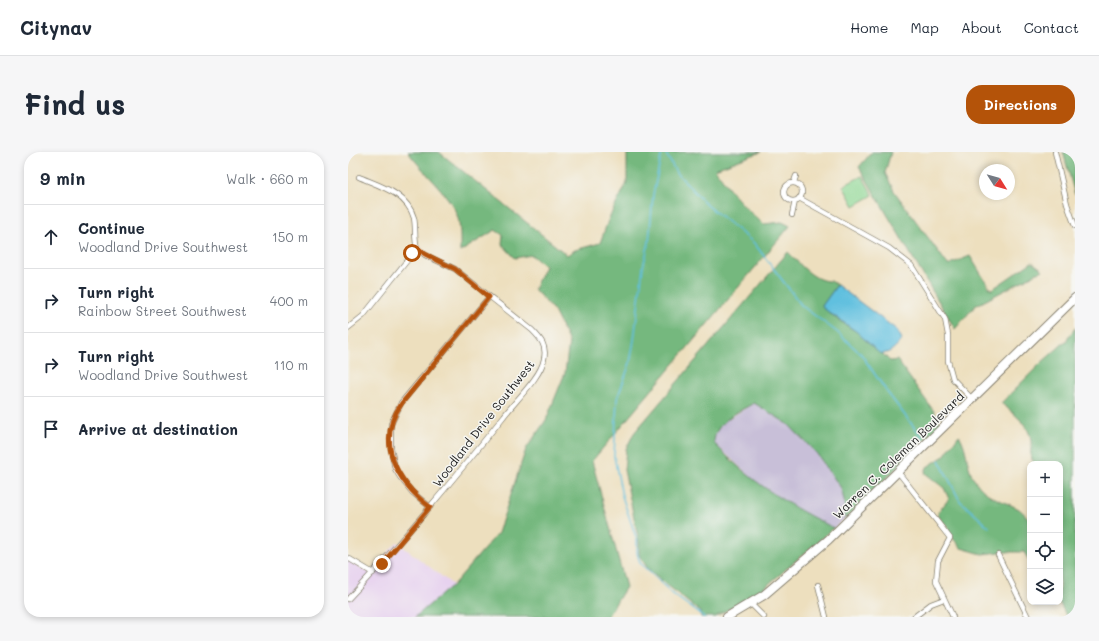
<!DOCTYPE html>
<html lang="en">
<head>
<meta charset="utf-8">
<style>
  :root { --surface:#fff; --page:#f6f6f7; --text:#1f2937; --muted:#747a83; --line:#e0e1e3; --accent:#b45309 }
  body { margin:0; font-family:Mali,sans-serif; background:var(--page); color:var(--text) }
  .controls { position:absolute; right:12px; bottom:12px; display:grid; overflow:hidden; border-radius:8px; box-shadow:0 2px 6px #0003 }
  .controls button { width:36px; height:36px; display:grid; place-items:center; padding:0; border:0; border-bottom:1px solid var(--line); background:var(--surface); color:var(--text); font:20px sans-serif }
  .compass { position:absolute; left:631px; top:12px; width:36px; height:36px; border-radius:50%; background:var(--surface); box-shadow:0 2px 6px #0003; rotate:127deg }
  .stop { position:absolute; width:12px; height:12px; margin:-9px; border:3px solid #b45309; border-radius:50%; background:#fff }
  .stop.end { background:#b45309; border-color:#fff; box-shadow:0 1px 4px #0008 }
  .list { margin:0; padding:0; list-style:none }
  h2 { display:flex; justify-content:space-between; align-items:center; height:52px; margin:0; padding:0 16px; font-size:17px }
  h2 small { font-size:13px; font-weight:400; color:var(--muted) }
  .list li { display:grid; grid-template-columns:26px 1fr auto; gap:12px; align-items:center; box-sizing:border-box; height:64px; padding:0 16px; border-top:1px solid var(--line) }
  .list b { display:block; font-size:15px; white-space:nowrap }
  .list p { margin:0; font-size:13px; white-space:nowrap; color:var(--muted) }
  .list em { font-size:13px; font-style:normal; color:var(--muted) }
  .icon { flex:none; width:22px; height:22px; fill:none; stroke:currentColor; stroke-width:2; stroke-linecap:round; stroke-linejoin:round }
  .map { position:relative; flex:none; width:727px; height:465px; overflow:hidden; border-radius:16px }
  header { display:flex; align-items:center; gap:24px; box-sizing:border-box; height:56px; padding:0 20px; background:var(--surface); border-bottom:1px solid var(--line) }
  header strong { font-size:19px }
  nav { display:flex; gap:22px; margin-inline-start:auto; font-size:14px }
  .intro { display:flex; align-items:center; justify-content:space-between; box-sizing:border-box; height:96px; padding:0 24px }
  h1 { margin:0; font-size:28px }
  .button { padding:10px 18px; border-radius:16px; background:var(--accent); color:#fff; font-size:14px; font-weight:700 }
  main { display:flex; gap:24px; padding:0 24px }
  aside { flex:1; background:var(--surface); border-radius:16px; box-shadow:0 2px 6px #0003 }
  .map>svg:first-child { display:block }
  .built { fill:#e7d2ef }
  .industrial { fill:#c8bfd8 }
  .green { fill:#90d894; stroke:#567a58 }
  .forest { fill:#74b87e; stroke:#486a4d }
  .water { fill:#61c0df; stroke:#3e6e7e }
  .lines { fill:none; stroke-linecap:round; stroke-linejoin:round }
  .stream { stroke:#61c0df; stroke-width:1.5 }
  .street-casing { stroke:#847e6d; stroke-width:6 }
  .highway-casing { stroke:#847e6d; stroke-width:10 }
  .street { stroke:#fff; stroke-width:4.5 }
  .highway { stroke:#fff; stroke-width:8 }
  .route { stroke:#b45309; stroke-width:5 }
  .labels { text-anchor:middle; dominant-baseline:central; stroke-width:3; stroke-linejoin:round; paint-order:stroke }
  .street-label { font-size:12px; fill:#1c1c1c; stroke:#f6f6f2 }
</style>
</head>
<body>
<header>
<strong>Citynav</strong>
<nav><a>Home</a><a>Map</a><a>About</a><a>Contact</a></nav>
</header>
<div class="intro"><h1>Find us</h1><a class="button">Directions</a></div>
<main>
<aside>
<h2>9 min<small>Walk · 660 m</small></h2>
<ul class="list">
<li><svg class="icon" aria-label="ahead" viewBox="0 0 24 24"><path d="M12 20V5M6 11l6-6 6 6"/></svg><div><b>Continue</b><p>Woodland Drive Southwest</p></div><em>150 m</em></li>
<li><svg class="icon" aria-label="right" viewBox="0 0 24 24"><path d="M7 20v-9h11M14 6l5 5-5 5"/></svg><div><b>Turn right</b><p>Rainbow Street Southwest</p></div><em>400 m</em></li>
<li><svg class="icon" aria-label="right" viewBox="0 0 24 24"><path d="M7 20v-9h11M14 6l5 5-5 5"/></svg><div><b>Turn right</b><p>Woodland Drive Southwest</p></div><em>110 m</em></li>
<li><svg class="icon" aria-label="arrive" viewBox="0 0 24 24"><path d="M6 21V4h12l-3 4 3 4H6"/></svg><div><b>Arrive at destination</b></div></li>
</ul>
</aside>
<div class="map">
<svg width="727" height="465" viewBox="0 0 727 465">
  <rect width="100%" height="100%" fill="#f6f6f2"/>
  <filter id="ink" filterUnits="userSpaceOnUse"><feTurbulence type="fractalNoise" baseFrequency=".025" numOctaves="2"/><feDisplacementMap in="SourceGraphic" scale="8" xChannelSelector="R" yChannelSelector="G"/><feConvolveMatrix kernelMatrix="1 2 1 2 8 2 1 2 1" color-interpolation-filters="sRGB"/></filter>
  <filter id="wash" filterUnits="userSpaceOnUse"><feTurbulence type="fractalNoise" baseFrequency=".012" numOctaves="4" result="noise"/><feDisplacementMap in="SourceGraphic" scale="16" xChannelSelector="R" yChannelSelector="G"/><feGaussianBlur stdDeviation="0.9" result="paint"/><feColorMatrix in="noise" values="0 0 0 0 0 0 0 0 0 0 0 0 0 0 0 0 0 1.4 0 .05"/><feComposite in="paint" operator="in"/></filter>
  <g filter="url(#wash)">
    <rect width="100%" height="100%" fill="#eddfbe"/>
    <polygon class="built" points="49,390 105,433 67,465 0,465 0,408 22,421"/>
    <polygon class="industrial" points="406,251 440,272 469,302 493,336 496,348 497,367 486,376 453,360 417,338 366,291 366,284 375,270"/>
    <polygon class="green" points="514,24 525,43 506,54 495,34"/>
    <g class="forest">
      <path d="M 60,0 L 91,0 L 219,103 L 227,98 L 252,91 L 261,66 L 279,31 L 279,0 L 413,0 L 367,17 C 382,38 396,57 416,72 L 434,70 L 442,74 L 244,309 L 278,435 L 259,465 L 67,465 L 105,433 L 150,381 L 178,297 L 198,268 L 217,221 L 221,190 L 206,159 L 186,137 L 197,114 L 183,103 L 167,106 L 154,92 L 155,83 L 147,78 L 112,100 C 112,89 113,74 109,63 C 102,43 74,19 60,0 Z"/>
      <polygon points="524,0 543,0 537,21 546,39 600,113 622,104 643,138 684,110 695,118 627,154 607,177 511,15"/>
      <polygon points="715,0 727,0 727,43"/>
      <path d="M 440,100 C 452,112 466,130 483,129 L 489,133 L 474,154 L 489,167 L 509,180 L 531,201 L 535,202 L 542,209 L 549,208 L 590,265 L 592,273 L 497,367 L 496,348 L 493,336 L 469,302 L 440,272 L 406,251 C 390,260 366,270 366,291 C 403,330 439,353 486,376 L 415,437 L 367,465 L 353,465 L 352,460 L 300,417 L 291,403 L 291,390 L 276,318 L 278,297 L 286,281 Z"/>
      <path d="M 727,176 L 727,465 L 719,465 L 711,450 L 712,371 L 717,362 L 716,357 L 712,350 L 712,312 L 687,312 C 680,303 684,298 683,289 C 682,273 664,260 653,251 L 692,212 L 718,189 Z"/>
      <path d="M 611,283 C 621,298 617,319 631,334 C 641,346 658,350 671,357 C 675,360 679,365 682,368 L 682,410 L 676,400 L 652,400 L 634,402 L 613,396 L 603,384 L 599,374 L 591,365 L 590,360 L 601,347 L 596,336 L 577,321 L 579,315 L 596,304 Z"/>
    </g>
    <path class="water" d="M 489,133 L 549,178 L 554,187 C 549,194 541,204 531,201 L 509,180 L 475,156 L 474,154 Z"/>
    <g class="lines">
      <g class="stream">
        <polyline points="314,0 305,43 301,90 295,115 286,188 282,211 269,247 266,304 274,344 289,388 289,401 292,411 326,443 356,465"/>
        <polyline points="317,0 328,20 359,53 406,91 454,154 489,180 513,202 539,240 575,287"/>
        <polyline points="591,308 612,349 641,375"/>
      </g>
    </g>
  </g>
  <g filter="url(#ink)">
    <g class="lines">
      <g class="street-casing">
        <g id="street">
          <polyline points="707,0 719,52 727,74"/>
          <polyline points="446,30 448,24"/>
          <circle cx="445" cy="40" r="9"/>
          <polyline points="451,46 541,96 563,113 597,167 600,183 600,209 605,227 624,247"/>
          <polyline points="444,63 447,49"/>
          <polyline points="0,176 15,164 69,96"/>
          <polyline points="550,320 602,386 590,409 588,429 605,465"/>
          <polyline points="82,355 64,340 52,325 47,317 43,296 43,272 53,251 141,145"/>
          <polyline points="650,403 680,465"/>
          <polyline points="0,406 25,421"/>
          <polyline points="470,433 478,465"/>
          <path d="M 0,447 C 55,389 106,327 156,264 C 167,249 193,225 196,207 C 199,194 193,187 184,178 L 107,117 L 77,103 L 69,96 C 66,86 68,76 66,66 C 59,41 32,34 11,25"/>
          <polyline points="402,451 416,465"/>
          <polyline points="566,465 583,452 596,447"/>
        </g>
      </g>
      <g class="highway-casing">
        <polyline id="highway" points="379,465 416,443 480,388 727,146"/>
      </g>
      <use href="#street" class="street"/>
      <use href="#highway" class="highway"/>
    </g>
  </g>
  <g class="lines" filter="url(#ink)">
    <path class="route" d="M 34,412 L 82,355 C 49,330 26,290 54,251 L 141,145 L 107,117 L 77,102 L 69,96 L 64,101"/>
  </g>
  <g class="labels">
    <g class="street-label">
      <text transform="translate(135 271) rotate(-52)">Woodland Drive Southwest</text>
      <text transform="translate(550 303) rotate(-44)">Warren C. Coleman Boulevard</text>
    </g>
  </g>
</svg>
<div class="controls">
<button>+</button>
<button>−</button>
<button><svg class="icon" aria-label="locate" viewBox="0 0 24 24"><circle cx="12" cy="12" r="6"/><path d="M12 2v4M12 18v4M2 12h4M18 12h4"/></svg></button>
<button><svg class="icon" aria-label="layers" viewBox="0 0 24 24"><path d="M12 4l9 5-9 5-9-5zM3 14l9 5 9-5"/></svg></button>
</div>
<svg class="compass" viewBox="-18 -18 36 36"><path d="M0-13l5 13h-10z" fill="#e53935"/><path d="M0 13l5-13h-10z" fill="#747a83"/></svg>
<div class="stop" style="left:64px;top:101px"></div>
<div class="stop end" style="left:34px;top:412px"></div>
</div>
</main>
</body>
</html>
